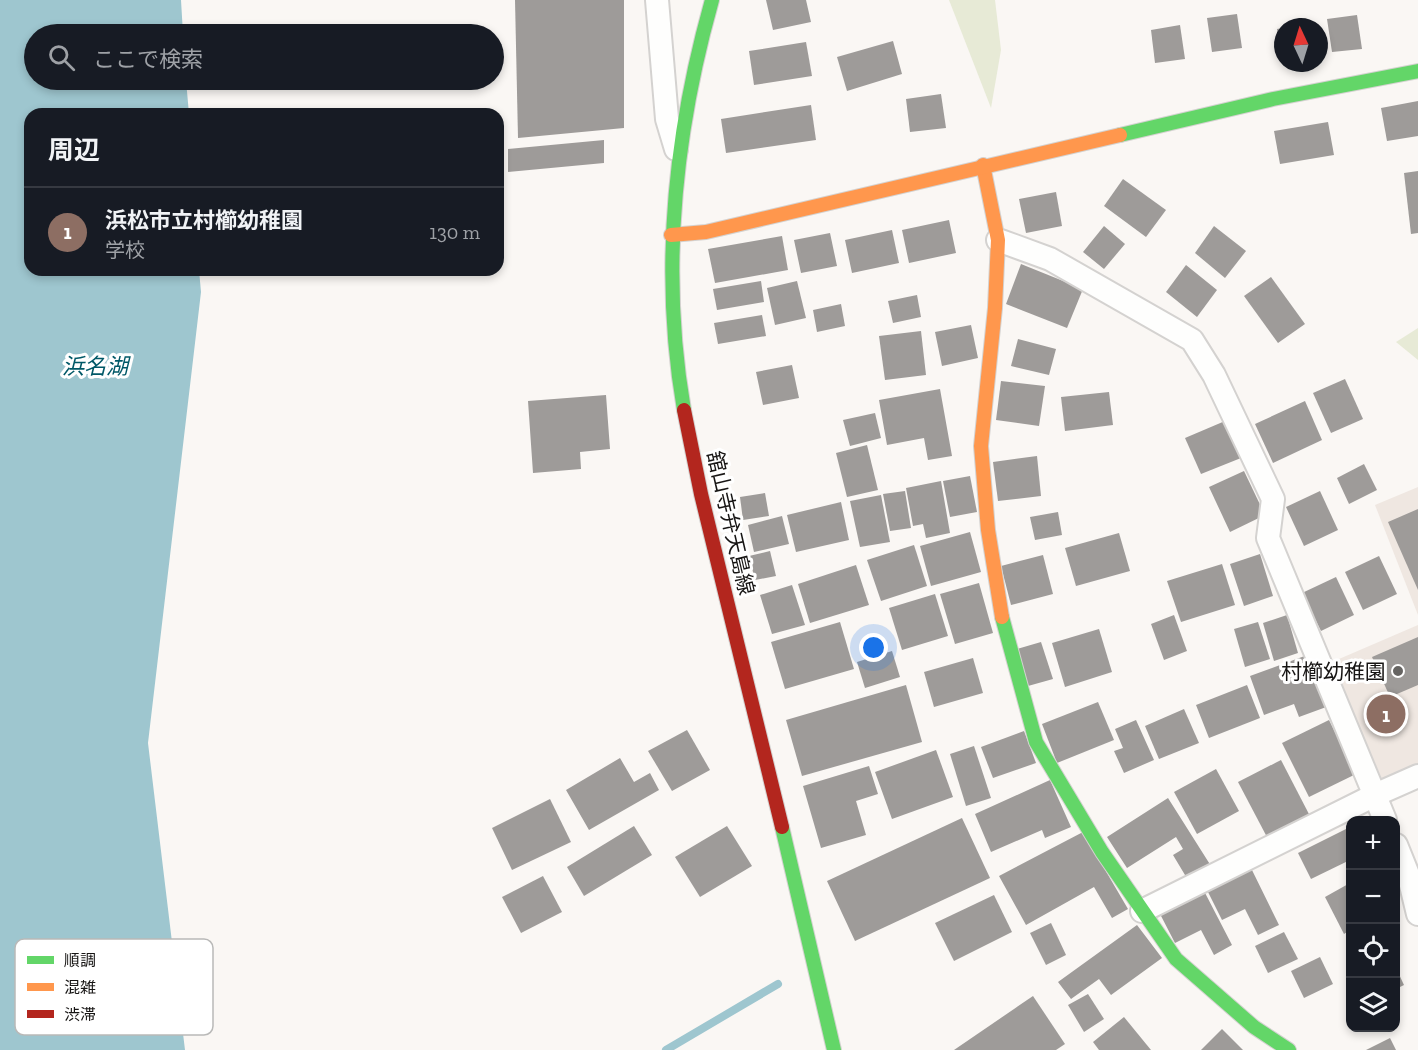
<!DOCTYPE html>
<html lang="ja">
<head>
<meta charset="utf-8">
<style>
  :root { --surface:#171b24; --page:#20242c; --text:#f1f3f6; --muted:#9ea1a6; --line:#363941; --accent:#ea580c }
  body { margin:0; font-family:"Zilla Slab","Noto Sans JP",serif; background:var(--page); color:var(--text) }
  .controls { position:absolute; right:18px; bottom:18px; display:grid; overflow:hidden; border-radius:12px; box-shadow:0 3px 9px #0003 }
  .controls button { width:54px; height:54px; display:grid; place-items:center; padding:0; border:0; border-bottom:2px solid var(--line); background:var(--surface); color:var(--text); font:30px sans-serif }
  .compass { position:absolute; left:1274px; top:18px; width:54px; height:54px; border-radius:50%; background:var(--surface); box-shadow:0 3px 9px #0003; rotate:356deg }
  .you { position:absolute; left:874px; top:648px; width:21px; height:21px; margin:-15px; border:4px solid #fff; border-radius:50%; background:#1a73e8; box-shadow:0 0 0 9px #1a73e833 }
  .badge { display:grid; place-items:center; width:39px; height:39px; border-radius:50%; background:var(--accent); color:#fff; font-size:20px; font-weight:700 }
  .pin { position:absolute; translate:-50% -50%; border:3px solid #fff; box-shadow:0 2px 6px #0006 }
  .list { margin:0; padding:0; list-style:none }
  h2 { display:flex; justify-content:space-between; align-items:center; height:78px; margin:0; padding:0 24px; font-size:26px }
  h2 small { font-size:20px; font-weight:400; color:var(--muted) }
  .list li { display:grid; grid-template-columns:39px 1fr auto; gap:18px; align-items:center; box-sizing:border-box; height:90px; padding:0 24px; border-top:2px solid var(--line) }
  .list b { display:block; font-size:22px; white-space:nowrap }
  .list p { margin:0; font-size:20px; white-space:nowrap; color:var(--muted) }
  .list em { font-size:20px; font-style:normal; color:var(--muted) }
  .icon { flex:none; width:33px; height:33px; fill:none; stroke:currentColor; stroke-width:2; stroke-linecap:round; stroke-linejoin:round }
  .map { position:relative; flex:none; width:1418px; height:1050px; overflow:hidden }
  .search { position:absolute; background:var(--surface); box-shadow:0 3px 9px #0003; left:24px; top:24px; width:480px; height:66px; display:flex; align-items:center; gap:15px; box-sizing:border-box; padding:0 21px; border-radius:33px; color:var(--muted); font-size:22px }
  .panel { position:absolute; background:var(--surface); box-shadow:0 3px 9px #0003; left:24px; top:108px; width:480px; height:168px; border-radius:18px }
  .map>svg:first-child { display:block }
  .built { fill:#efe7e1 }
  .green { fill:#e7ead6 }
  .water { fill:#9ec6cf }
  .lines { fill:none; stroke-linecap:round; stroke-linejoin:round }
  .stream { stroke:#9ec6cf; stroke-width:8 }
  .building { fill:#9e9b99 }
  .street-casing { stroke:#d4d2d0; stroke-width:26 }
  .fast-casing { stroke:#d4d2d0; stroke-width:16 }
  .slow-casing { stroke:#d4d2d0; stroke-width:16 }
  .jam-casing { stroke:#d4d2d0; stroke-width:16 }
  .street { stroke:#fefefd; stroke-width:22 }
  .fast { stroke:#63d668; stroke-width:14 }
  .slow { stroke:#ff974d; stroke-width:14 }
  .jam { stroke:#b3261e; stroke-width:14 }
  .poi-dot { fill:#666462; stroke:#fff; stroke-width:2 }
  .labels { text-anchor:middle; dominant-baseline:central; stroke-width:6; stroke-linejoin:round; paint-order:stroke }
  .street-label { font-size:21px; fill:#171514; stroke:#fff }
  .poi-label { font-size:21px; fill:#171514; stroke:#fff; text-anchor:end }
  .water-label { font-size:22px; font-style:italic; fill:#005867; stroke:#fff }
  .key { fill:#fff; stroke:#b9b9b8; stroke-width:1.5 }
  .key-label { font-size:16px; fill:#171514 }
</style>
</head>
<body>
<div class="map">
<svg width="1418" height="1050" viewBox="0 0 1418 1050">
  <rect width="100%" height="100%" fill="#faf7f4"/>
  <g class="built">
    <polygon points="1418,487 1418,615 1375,505"/>
    <polygon points="1418,625 1418,767 1383,782 1332,662"/>
  </g>
  <g class="green">
    <polygon points="949,0 995,0 1001,50 991,108"/>
    <polygon points="1418,328 1418,360 1396,342"/>
  </g>
  <polygon class="water" points="0,0 181,0 183,34 34,34 34,80 186,80 189,114 30,114 30,270 199,270 201,292 148,743 185,1050 0,1050"/>
  <g class="lines">
    <polyline class="stream" points="666,1050 778,984"/>
  </g>
  <g class="building">
    <polygon points="515,0 624,0 624,128 518,138"/>
    <polygon points="766,0 806,0 811,22 773,30"/>
    <polygon points="1237,14 1242,48 1212,52 1207,18"/>
    <polygon points="1357,15 1362,49 1332,52 1327,19"/>
    <polygon points="1180,25 1185,59 1155,63 1151,30"/>
    <polygon points="1283,28 1283,63 1282,63 1277,29"/>
    <polygon points="893,41 902,74 847,91 837,57"/>
    <polygon points="806,42 812,76 754,85 749,51"/>
    <polygon points="941,94 946,128 910,132 906,99"/>
    <polygon points="1418,101 1418,136 1387,141 1381,108"/>
    <polygon points="811,105 816,140 726,153 721,119"/>
    <polygon points="1328,122 1334,155 1280,164 1274,131"/>
    <polygon points="604,140 604,163 508,172 508,149"/>
    <polygon points="1418,171 1418,233 1411,234 1404,173"/>
    <polygon points="1123,179 1166,210 1146,237 1104,206"/>
    <polygon points="1056,192 1062,226 1026,233 1019,199"/>
    <polygon points="949,220 956,253 909,263 902,230"/>
    <polygon points="1104,226 1125,244 1104,269 1083,252"/>
    <polygon points="1214,226 1246,251 1225,278 1195,253"/>
    <polygon points="892,230 899,263 852,273 845,240"/>
    <polygon points="830,233 837,266 801,273 794,240"/>
    <polygon points="782,236 788,270 715,283 708,249"/>
    <polygon points="1021,264 1083,289 1067,328 1006,304"/>
    <polygon points="1186,265 1217,290 1197,317 1166,292"/>
    <polygon points="1271,277 1305,324 1278,343 1244,296"/>
    <polygon points="761,281 764,302 717,310 713,289"/>
    <polygon points="797,281 806,318 775,325 767,288"/>
    <polygon points="917,295 921,317 893,323 888,301"/>
    <polygon points="841,304 845,326 817,332 813,310"/>
    <polygon points="762,315 766,336 718,344 714,323"/>
    <polygon points="971,325 978,358 942,366 935,332"/>
    <polygon points="921,331 926,375 885,380 879,336"/>
    <polygon points="1018,339 1056,349 1049,375 1011,366"/>
    <polygon points="792,365 799,398 763,405 756,372"/>
    <polygon points="1345,379 1363,419 1331,433 1313,393"/>
    <polygon points="1001,381 1045,386 1039,426 996,420"/>
    <polygon points="940,389 952,456 928,460 924,438 887,445 879,400"/>
    <polygon points="1109,392 1113,425 1065,431 1061,397"/>
    <polygon points="606,395 610,449 580,452 581,469 533,473 528,401"/>
    <polygon points="1305,401 1322,440 1273,463 1255,424"/>
    <polygon points="875,413 881,438 850,446 843,420"/>
    <polygon points="1225,421 1241,458 1201,474 1185,438"/>
    <polygon points="867,445 878,490 847,497 836,453"/>
    <polygon points="1037,456 1041,496 998,501 993,462"/>
    <polygon points="1364,464 1377,490 1349,504 1337,478"/>
    <polygon points="1244,471 1265,515 1230,532 1209,487"/>
    <polygon points="970,476 977,512 950,517 943,481"/>
    <polygon points="941,481 950,533 926,538 923,524 913,526 906,488"/>
    <polygon points="905,491 911,528 890,531 883,494"/>
    <polygon points="1320,491 1338,530 1304,546 1286,507"/>
    <polygon points="765,493 769,516 743,520 740,497"/>
    <polygon points="881,495 890,542 860,547 850,501"/>
    <polygon points="841,502 849,540 796,552 787,515"/>
    <polygon points="1418,509 1418,590 1388,522"/>
    <polygon points="1058,512 1062,535 1035,540 1030,517"/>
    <polygon points="782,516 789,544 754,552 748,525"/>
    <polygon points="970,532 981,572 931,586 920,546"/>
    <polygon points="1119,533 1130,571 1076,586 1065,548"/>
    <polygon points="914,545 927,586 881,601 867,560"/>
    <polygon points="770,551 776,576 755,580 749,556"/>
    <polygon points="1260,554 1273,596 1244,606 1230,564"/>
    <polygon points="1043,555 1053,594 1011,605 1001,566"/>
    <polygon points="1379,556 1397,594 1363,610 1345,572"/>
    <polygon points="1222,564 1235,605 1181,622 1167,581"/>
    <polygon points="856,565 869,605 810,623 798,584"/>
    <polygon points="1336,577 1354,615 1321,631 1302,593"/>
    <polygon points="979,583 993,633 955,644 940,594"/>
    <polygon points="792,585 805,625 772,634 760,595"/>
    <polygon points="935,594 948,636 902,650 889,608"/>
    <polygon points="1174,615 1187,651 1164,660 1151,624"/>
    <polygon points="1287,615 1298,653 1274,661 1263,623"/>
    <polygon points="840,622 854,669 785,689 771,642"/>
    <polygon points="1258,622 1270,659 1245,667 1234,629"/>
    <polygon points="1099,629 1112,672 1065,687 1052,643"/>
    <polygon points="1418,637 1418,685 1390,697 1372,657"/>
    <polygon points="1041,642 1053,679 1028,686 1017,649"/>
    <polygon points="892,651 900,677 865,688 857,662"/>
    <polygon points="1310,654 1329,706 1299,717 1294,704 1264,715 1250,676"/>
    <polygon points="973,658 983,693 934,707 924,672"/>
    <polygon points="906,685 922,742 802,776 786,720"/>
    <polygon points="1247,685 1260,718 1209,738 1196,705"/>
    <polygon points="1098,702 1114,740 1057,763 1042,724"/>
    <polygon points="1184,709 1199,743 1159,759 1145,726"/>
    <polygon points="1136,720 1154,760 1124,773 1114,751 1123,748 1115,729"/>
    <polygon points="1329,720 1356,774 1309,797 1282,743"/>
    <polygon points="687,730 710,770 672,791 648,751"/>
    <polygon points="1024,731 1036,763 993,778 981,747"/>
    <polygon points="974,746 991,798 966,806 950,754"/>
    <polygon points="936,750 953,797 892,819 875,772"/>
    <polygon points="620,758 634,782 650,773 659,790 589,830 566,790"/>
    <polygon points="1281,760 1311,818 1268,839 1238,782"/>
    <polygon points="869,766 878,794 856,801 866,835 821,848 803,786"/>
    <polygon points="1216,769 1239,811 1197,834 1174,792"/>
    <polygon points="1050,780 1071,827 1045,838 1042,830 991,852 975,814"/>
    <polygon points="1168,798 1211,866 1188,880 1173,855 1183,849 1176,837 1127,868 1107,837"/>
    <polygon points="550,799 571,842 512,870 492,828"/>
    <polygon points="962,818 990,878 855,941 827,881"/>
    <polygon points="634,826 652,855 584,896 567,867"/>
    <polygon points="727,826 752,866 700,897 675,857"/>
    <polygon points="1350,827 1350,860 1311,879 1298,853"/>
    <polygon points="1083,832 1128,909 1112,918 1094,887 1026,925 999,876"/>
    <polygon points="1250,866 1279,925 1258,935 1245,909 1222,920 1206,888"/>
    <polygon points="543,876 562,912 521,933 502,897"/>
    <polygon points="1350,883 1350,930 1344,934 1325,897"/>
    <polygon points="1203,889 1232,945 1214,955 1201,930 1175,943 1159,912"/>
    <polygon points="994,895 1012,932 954,961 935,923"/>
    <polygon points="1051,923 1066,955 1046,965 1030,933"/>
    <polygon points="1137,925 1162,958 1111,995 1099,979 1071,999 1058,982"/>
    <polygon points="1284,932 1298,959 1268,973 1255,946"/>
    <polygon points="1320,957 1333,984 1304,998 1291,971"/>
    <polygon points="1396,968 1404,985 1396,989"/>
    <polygon points="1088,994 1104,1019 1084,1032 1068,1005"/>
    <polygon points="1033,996 1065,1044 1056,1050 954,1050"/>
    <polygon points="1124,1017 1151,1050 1099,1050 1093,1042"/>
    <polygon points="1222,1029 1243,1050 1201,1050"/>
    <polygon points="1390,1038 1396,1050 1366,1050"/>
  </g>
  <g class="lines">
    <g class="street-casing">
      <g id="street">
        <polyline points="657,0 667,119 676,149"/>
        <polyline points="998,240 1050,259 1192,340 1214,375 1273,499 1268,538 1385,820"/>
        <polyline points="1396,845 1409,877 1418,914"/>
        <polyline points="1142,911 1375,795 1418,776"/>
      </g>
    </g>
    <g class="fast-casing">
      <g id="fast">
        <polyline points="1120,135 1273,99 1418,71"/>
        <path d="M 684,410 C 660,271 674,135 712,0"/>
        <polyline points="1002,617 1036,742 1102,852 1176,959 1254,1027 1289,1050"/>
        <polyline points="782,827 834,1050"/>
      </g>
    </g>
    <g class="slow-casing">
      <g id="slow">
        <polyline points="983,165 998,240 995,308 981,446 988,530 1002,617"/>
        <polyline points="671,235 706,232 1120,135"/>
      </g>
    </g>
    <g class="jam-casing">
      <polyline id="jam" points="684,410 701,494 782,827"/>
    </g>
    <use href="#street" class="street"/>
    <use href="#fast" class="fast"/>
    <use href="#slow" class="slow"/>
    <use href="#jam" class="jam"/>
  </g>
  <circle class="poi-dot" cx="1398" cy="671" r="6"/>
  <g class="labels">
    <g class="street-label">
      <text transform="translate(731 523) rotate(77)">舘山寺弁天島線</text>
    </g>
    <g class="poi-label">
      <text x="1386" y="671">村櫛幼稚園</text>
    </g>
    <g class="water-label">
      <text x="95" y="366">浜名湖</text>
    </g>
  </g>
  <rect x="15" y="939" width="198" height="96" rx="9" class="key"/>
  <rect x="27" y="956" width="27" height="8" fill="#63d668"/>
  <rect x="27" y="983" width="27" height="8" fill="#ff974d"/>
  <rect x="27" y="1010" width="27" height="8" fill="#b3261e"/>
  <g class="key-label">
    <text x="64" y="966">順調</text>
    <text x="64" y="993">混雑</text>
    <text x="64" y="1020">渋滞</text>
  </g>
</svg>
<div class="controls">
<button>+</button>
<button>−</button>
<button><svg class="icon" aria-label="locate" viewBox="0 0 24 24"><circle cx="12" cy="12" r="6"/><path d="M12 2v4M12 18v4M2 12h4M18 12h4"/></svg></button>
<button><svg class="icon" aria-label="layers" viewBox="0 0 24 24"><path d="M12 4l9 5-9 5-9-5zM3 14l9 5 9-5"/></svg></button>
</div>
<svg class="compass" viewBox="-18 -18 36 36"><path d="M0-13l5 13h-10z" fill="#e53935"/><path d="M0 13l5-13h-10z" fill="#9ea1a6"/></svg>
<div class="you"></div>
<div class="pin badge" style="left:1386px;top:714px;background:#8d6e63">1</div>
<div class="search"><svg class="icon" aria-label="search" viewBox="0 0 24 24"><circle cx="10" cy="10" r="6"/><path d="M15 15l6 6"/></svg>ここで検索</div>
<section class="panel">
<h2>周辺<small></small></h2>
<ul class="list">
<li><span class="badge" style="background:#8d6e63">1</span><div><b>浜松市立村櫛幼稚園</b><p>学校</p></div><em>130 m</em></li>
</ul>
</section>
</div>
</body>
</html>
